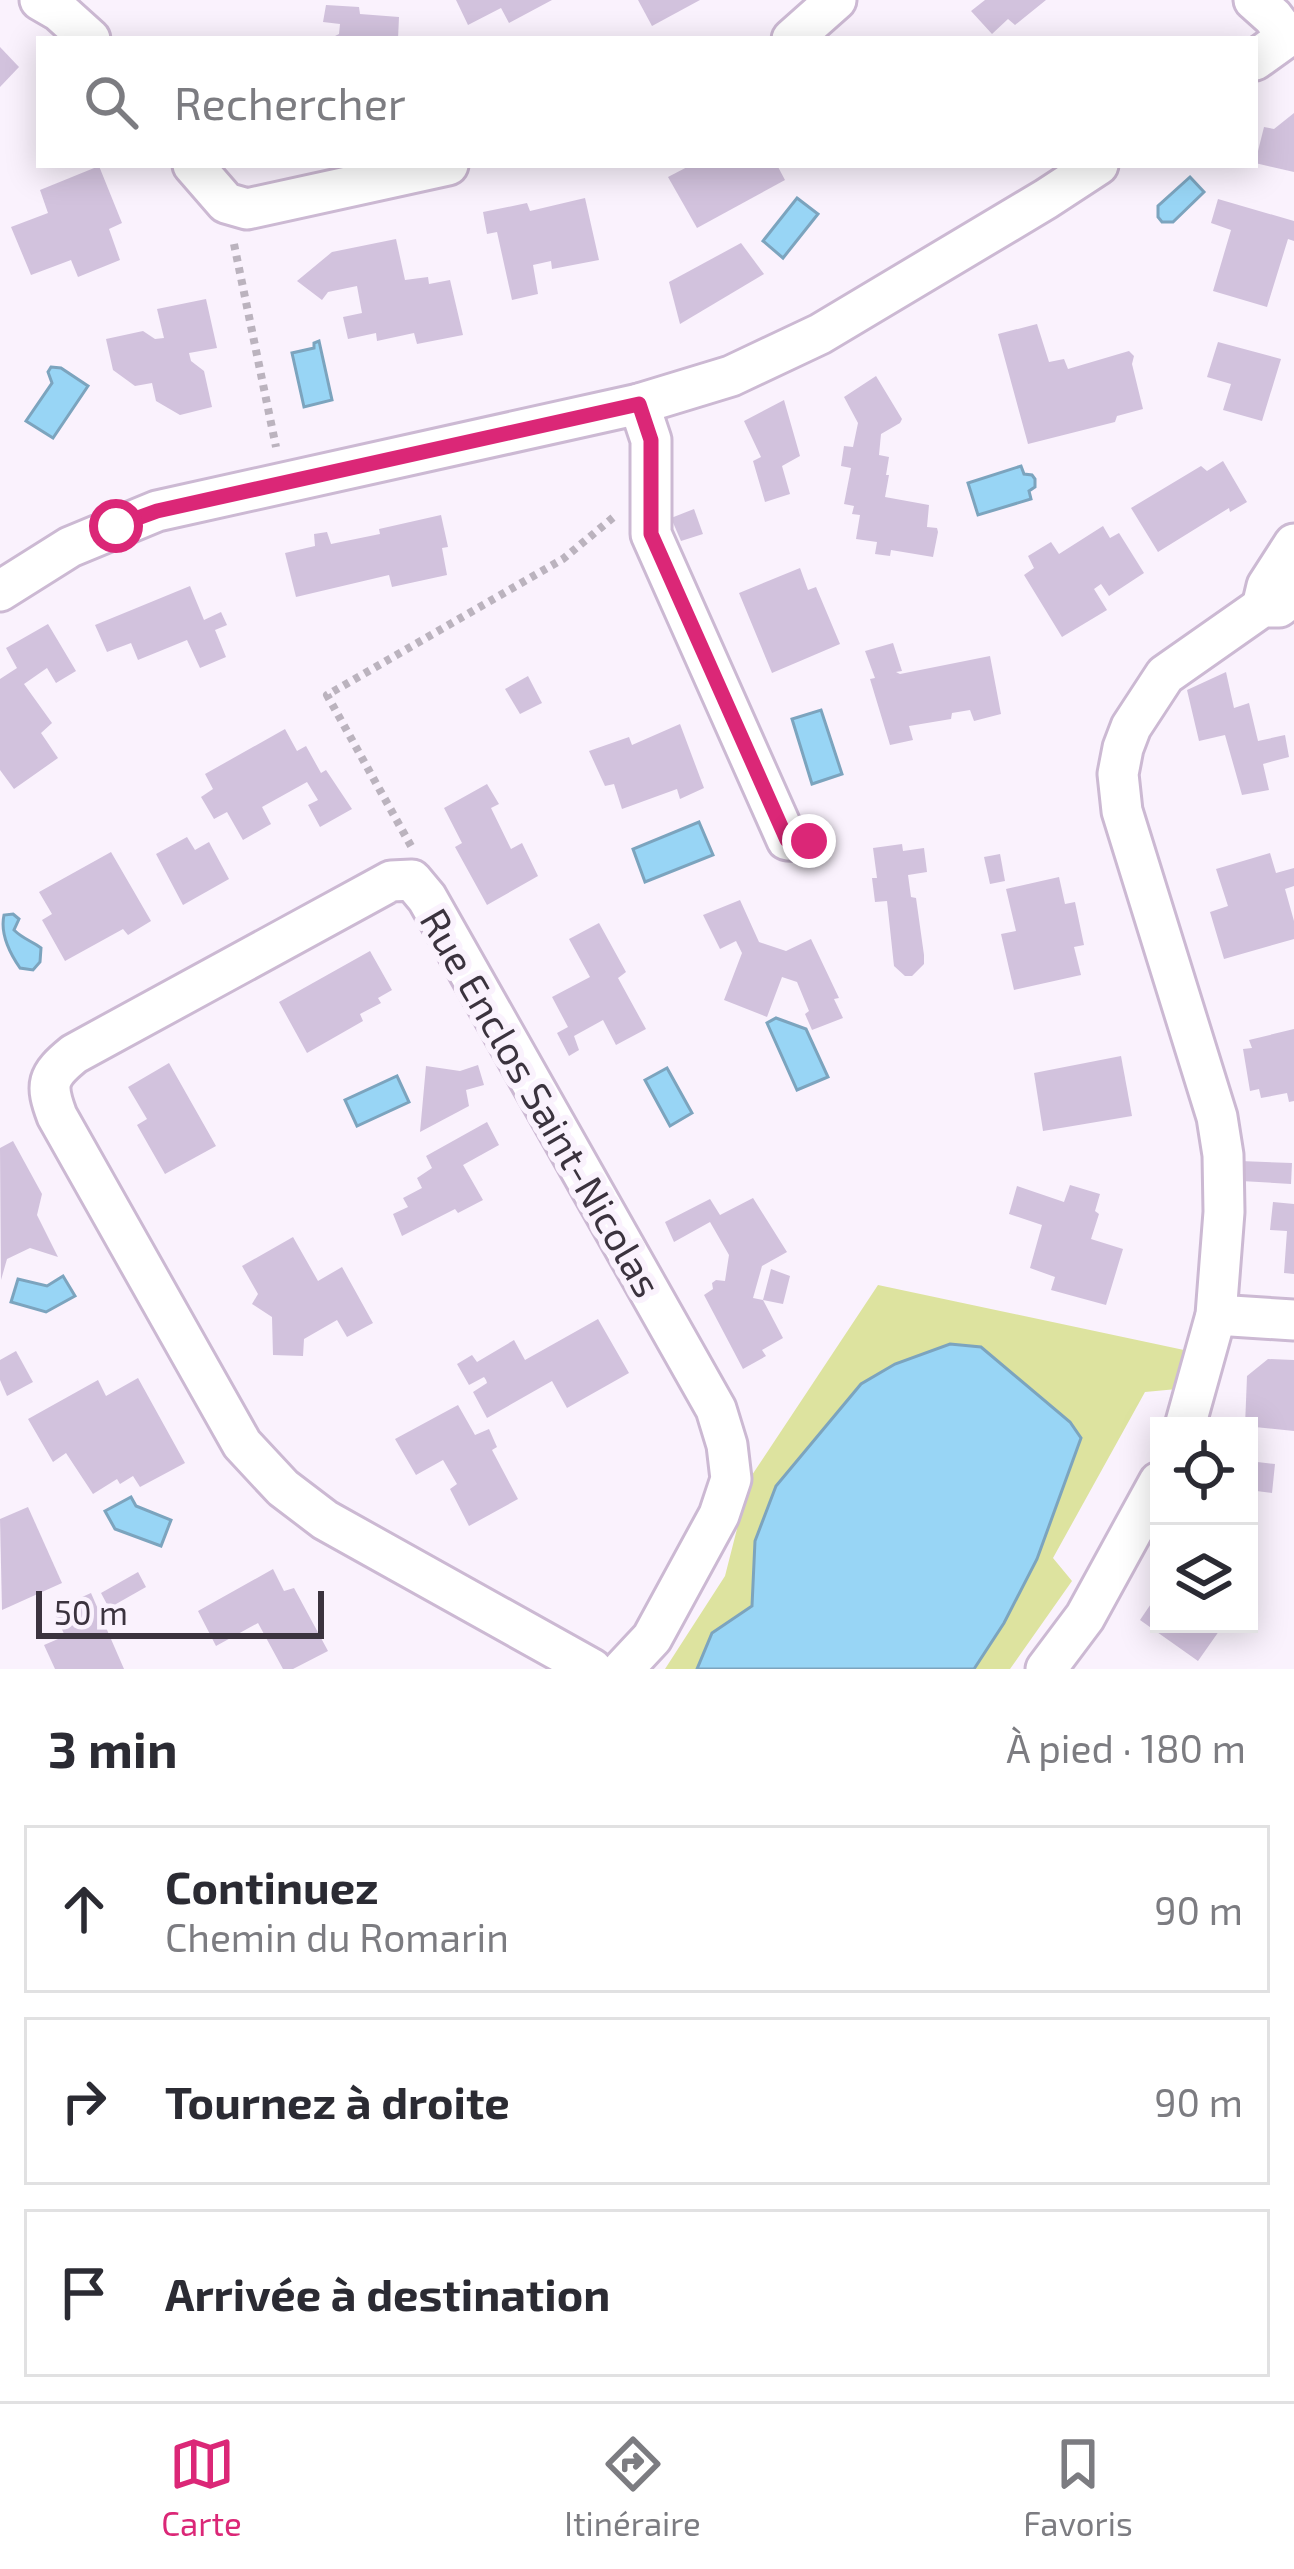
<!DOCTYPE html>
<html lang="fr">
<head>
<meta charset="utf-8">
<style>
  :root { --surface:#fff; --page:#f2f2f3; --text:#2b2b33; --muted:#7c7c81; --line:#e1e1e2; --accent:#db2777 }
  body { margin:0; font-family:"Exo 2",sans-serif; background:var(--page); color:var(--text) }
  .controls { position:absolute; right:36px; bottom:36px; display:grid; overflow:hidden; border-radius:0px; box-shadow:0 6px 30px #0003 }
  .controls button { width:108px; height:108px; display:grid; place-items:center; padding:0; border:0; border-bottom:3px solid var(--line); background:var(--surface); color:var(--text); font:60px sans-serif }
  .scale { position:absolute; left:36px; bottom:30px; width:288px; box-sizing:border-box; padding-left:12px; border:6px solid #3b333e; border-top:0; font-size:33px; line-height:42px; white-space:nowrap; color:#3b333e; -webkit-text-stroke:9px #faf2fd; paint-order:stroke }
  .stop { position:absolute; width:36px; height:36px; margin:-27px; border:9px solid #db2777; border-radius:50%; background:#fff }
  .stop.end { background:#db2777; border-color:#fff; box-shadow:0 3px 12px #0008 }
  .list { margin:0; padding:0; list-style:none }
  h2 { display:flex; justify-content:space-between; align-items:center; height:156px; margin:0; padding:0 48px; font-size:51px }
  h2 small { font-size:39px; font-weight:400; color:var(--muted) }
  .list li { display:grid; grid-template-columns:78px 1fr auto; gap:36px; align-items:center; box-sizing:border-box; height:168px; margin:0 24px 24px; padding:0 24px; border:3px solid var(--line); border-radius:0px }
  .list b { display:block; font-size:45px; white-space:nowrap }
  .list p { margin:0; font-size:39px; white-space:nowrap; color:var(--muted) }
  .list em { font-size:39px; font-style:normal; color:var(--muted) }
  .icon { flex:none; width:66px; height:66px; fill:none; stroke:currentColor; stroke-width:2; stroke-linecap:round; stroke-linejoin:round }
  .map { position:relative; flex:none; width:1294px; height:1669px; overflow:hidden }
  .search { position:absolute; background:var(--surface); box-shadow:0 6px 30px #0003; left:36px; right:36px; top:36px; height:132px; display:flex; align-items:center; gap:30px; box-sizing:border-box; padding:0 42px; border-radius:0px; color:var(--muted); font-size:45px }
  .sheet { height:732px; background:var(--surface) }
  nav { display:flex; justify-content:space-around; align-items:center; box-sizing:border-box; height:168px; border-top:3px solid var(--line); background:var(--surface); font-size:33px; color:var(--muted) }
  nav a { display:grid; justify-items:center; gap:6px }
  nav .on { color:var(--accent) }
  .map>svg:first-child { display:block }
  .green { fill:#dde39f }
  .water { fill:#98d5f5; stroke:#7ca4be; stroke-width:3 }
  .building { fill:#d2c2dd }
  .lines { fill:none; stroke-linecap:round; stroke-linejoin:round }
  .minor-casing { stroke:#ccb9d3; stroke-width:45 }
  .path { stroke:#bbb3be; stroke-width:8; stroke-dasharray:6 6; stroke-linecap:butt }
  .minor { stroke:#fff; stroke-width:39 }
  .route { stroke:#db2777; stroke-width:15 }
  .labels { text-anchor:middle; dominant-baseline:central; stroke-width:12; stroke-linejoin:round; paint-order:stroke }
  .street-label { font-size:39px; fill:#3b333e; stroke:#faf2fd }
</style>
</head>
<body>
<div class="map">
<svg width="1294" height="1669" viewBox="0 0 1294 1669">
  <rect width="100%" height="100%" fill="#faf2fd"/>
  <polygon class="green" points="878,1285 1184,1350 1177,1389 1145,1392 1053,1558 1072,1581 1010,1669 665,1669 725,1576 750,1478"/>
  <g class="water">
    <polygon points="1190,177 1204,192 1173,222 1162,222 1158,217 1158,206"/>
    <polygon points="797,198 818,214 783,258 763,241"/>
    <polygon points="319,341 332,400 304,407 292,353 314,348 314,343"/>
    <polygon points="51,367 61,368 88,386 53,438 26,421 52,383 48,372"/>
    <polygon points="1021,466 1024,474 1032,475 1035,479 1035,487 1029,491 1031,499 978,515 968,483"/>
    <polygon points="821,710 842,774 812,784 792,719"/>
    <polygon points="699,822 713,855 645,882 633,849"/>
    <path d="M 13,914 L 19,919 L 14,930 C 23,939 32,941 41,948 L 40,962 L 33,970 L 20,968 C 9,952 0,933 4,915 Z"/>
    <polygon points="776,1018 806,1029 828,1077 797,1090 767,1023"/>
    <polygon points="667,1068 692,1113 670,1126 645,1080"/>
    <polygon points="397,1076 409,1102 357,1126 345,1100"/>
    <polygon points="63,1276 75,1296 46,1312 11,1302 18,1279 47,1286"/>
    <polygon points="950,1344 981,1347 1070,1422 1081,1438 1037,1559 1004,1623 974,1669 697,1669 712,1633 752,1606 755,1541 776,1486 861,1384 895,1364"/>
    <polygon points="131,1497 136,1506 171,1520 161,1546 115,1529 105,1511"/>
  </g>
  <g class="building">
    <polygon points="456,0 552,0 509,23 501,8 468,25"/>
    <polygon points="638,0 700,0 652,26"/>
    <polygon points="985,0 1046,0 1015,25 1008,19 992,34 971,11"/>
    <polygon points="326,5 359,7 360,14 399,17 398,39 329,39 339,34 340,24 323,22"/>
    <polygon points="0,47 19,67 0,87"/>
    <polygon points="1294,113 1294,172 1255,163 1264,127 1274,129"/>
    <polygon points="691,165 777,165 785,180 697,228 668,177"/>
    <polygon points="99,166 122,223 109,229 120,260 78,277 71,260 31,275 11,227 48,213 40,190"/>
    <polygon points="585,198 599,260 552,269 551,261 533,265 538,294 512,300 497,232 487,234 483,212 527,203 530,211"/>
    <polygon points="1218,199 1294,221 1294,241 1288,239 1267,307 1213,291 1231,230 1211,223"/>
    <polygon points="396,239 405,280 428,277 429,284 450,280 463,335 417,344 414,333 377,341 376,333 348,339 343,317 362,313 357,286 328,292 322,300 297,281 332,252"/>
    <polygon points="741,243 764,274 680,324 669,282"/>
    <polygon points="206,299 217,348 189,353 191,361 204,371 212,407 180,415 156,401 152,383 135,386 113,370 106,339 143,331 155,339 164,338 157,309"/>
    <polygon points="1037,324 1049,362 1064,359 1068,369 1129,351 1134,356 1132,364 1143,409 1117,416 1115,422 1028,444 998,334"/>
    <polygon points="1218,342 1281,359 1262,421 1223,410 1231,384 1207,377"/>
    <polygon points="876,376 902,419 900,423 881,434 879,455 889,457 886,475 889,475 885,497 929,505 927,527 937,528 938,532 933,557 891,550 890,556 875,554 877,542 856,539 860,515 852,514 854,506 844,504 851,468 841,466 844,446 853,447 858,423 844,397"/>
    <polygon points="784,400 800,456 782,466 790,494 765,502 753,461 761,457 744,421"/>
    <polygon points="1223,461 1247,502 1230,512 1229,508 1158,552 1131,508 1201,466 1207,471"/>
    <polygon points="694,509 703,534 681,541 671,518"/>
    <polygon points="441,515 448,547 442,548 447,575 392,587 389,575 296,597 285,553 315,546 314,534 327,532 331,544 380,534 379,529"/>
    <polygon points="1103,526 1110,538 1119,533 1144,573 1109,596 1101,584 1094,589 1107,610 1062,637 1024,575 1034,568 1028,556 1051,542 1059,554"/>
    <polygon points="800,568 808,590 816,587 840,644 772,673 739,593"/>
    <polygon points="190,586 204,620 221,612 227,625 215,630 226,657 200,668 187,640 138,660 131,643 107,652 95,625"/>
    <polygon points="48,624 76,671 56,683 47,668 24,684 52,723 41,733 58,758 14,789 0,770 0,679 17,668 6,648"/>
    <polygon points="893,643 902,671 896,672 900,674 990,656 1001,714 974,721 970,710 952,713 951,719 909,726 913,740 890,745 870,679 875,678 865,651"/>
    <polygon points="1226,672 1234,708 1249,703 1258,741 1285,735 1289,757 1263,764 1269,790 1242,795 1225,735 1199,741 1187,690"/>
    <polygon points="528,676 542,703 520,714 505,689"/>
    <polygon points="680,724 704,788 680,799 677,789 622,809 614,784 605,786 589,751 629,737 632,745"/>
    <polygon points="285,729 297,751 306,746 321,773 326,770 352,809 320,827 308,805 318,800 307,782 262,807 271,824 243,840 227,812 214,819 201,797 213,789 205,774"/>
    <polygon points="487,784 499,804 491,808 511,849 522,843 538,876 487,905 455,847 462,843 444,808"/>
    <polygon points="187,837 195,850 209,842 229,879 183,905 156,854"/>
    <polygon points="902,844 903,851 924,848 927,872 908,875 911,897 916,898 924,955 924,964 912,976 905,976 894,966 887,901 875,902 872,878 877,878 873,848"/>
    <polygon points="111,852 151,921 128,935 123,929 65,961 42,920 52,914 39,892"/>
    <polygon points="1270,853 1276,873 1294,868 1294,886 1285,889 1294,921 1294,939 1224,959 1210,912 1228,906 1216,869"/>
    <polygon points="1000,854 1005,881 990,884 984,857"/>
    <polygon points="1059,877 1065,904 1075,902 1084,945 1074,947 1081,975 1014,990 1001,934 1016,931 1006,889"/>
    <polygon points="740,900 759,942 786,951 811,939 839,998 834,999 843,1018 812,1030 805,1014 809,1011 797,982 782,977 767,1017 724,1000 742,953 736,941 720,949 703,915"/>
    <polygon points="599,923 626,972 618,978 646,1029 616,1045 603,1020 574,1036 579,1050 569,1056 557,1033 568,1027 552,997 590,977 569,939"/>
    <polygon points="370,951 392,990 378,998 381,1003 360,1014 363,1021 307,1053 279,1002"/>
    <polygon points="1294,1029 1294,1101 1289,1102 1287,1093 1261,1098 1259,1089 1250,1091 1243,1049 1252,1048 1249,1040"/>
    <polygon points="1121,1056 1132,1116 1043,1131 1034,1073"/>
    <polygon points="169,1063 216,1146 165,1174 137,1125 147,1119 128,1087"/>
    <polygon points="478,1065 484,1085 466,1090 469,1106 420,1132 426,1066 460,1071"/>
    <polygon points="487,1122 499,1145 463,1165 483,1200 458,1213 455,1209 402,1236 393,1214 408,1207 403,1198 422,1188 417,1178 432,1168 426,1156"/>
    <polygon points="13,1141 42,1194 37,1215 58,1257 30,1248 7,1259 1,1280 0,1148"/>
    <polygon points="1240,1161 1292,1163 1291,1184 1241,1181"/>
    <polygon points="1070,1185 1100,1194 1095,1211 1099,1214 1091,1239 1123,1249 1106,1305 1051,1290 1055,1277 1030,1268 1042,1225 1009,1214 1017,1186 1064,1202"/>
    <polygon points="753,1198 787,1252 762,1266 753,1298 763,1300 771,1269 790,1276 783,1304 763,1300 783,1338 762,1350 766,1356 743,1369 704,1295 713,1289 712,1283 716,1280 725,1281 729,1255 710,1222 674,1242 665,1222 710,1199 720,1215"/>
    <polygon points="1273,1202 1294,1204 1294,1274 1284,1273 1287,1231 1270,1230"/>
    <polygon points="293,1237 318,1281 342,1267 373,1323 347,1337 337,1320 304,1339 303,1356 273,1355 272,1317 252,1304 258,1294 242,1266"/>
    <polygon points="598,1319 629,1373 567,1408 552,1381 487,1418 473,1392 487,1383 486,1380 484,1377 469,1385 457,1364 472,1355 477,1362 514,1340 525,1360"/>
    <polygon points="16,1351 33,1382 7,1396 0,1380 0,1360"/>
    <polygon points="1268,1359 1294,1360 1294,1431 1245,1426 1247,1376"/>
    <polygon points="138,1378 185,1463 140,1487 133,1476 120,1484 117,1479 93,1494 66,1453 53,1462 28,1419 98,1380 106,1396"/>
    <polygon points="458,1405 475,1435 489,1429 497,1447 492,1450 518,1499 469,1526 450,1489 457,1484 443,1460 416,1475 395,1439"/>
    <polygon points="1249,1461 1275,1464 1272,1493 1249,1490"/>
    <polygon points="28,1507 62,1583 2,1610 0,1519"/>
    <polygon points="273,1569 284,1591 294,1588 328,1651 293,1669 283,1669 258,1623 216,1646 198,1611"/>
    <polygon points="138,1572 146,1587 109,1608 101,1593"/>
    <polygon points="1159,1592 1159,1624 1224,1624 1198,1661 1140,1620"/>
    <polygon points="91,1593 124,1669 55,1669 44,1645 65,1636 53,1610"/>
  </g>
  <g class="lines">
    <g class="minor-casing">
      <g id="minor">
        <polyline points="40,0 59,11 90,39"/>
        <polyline points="1254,0 1273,17 1288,37"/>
        <polyline points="792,39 836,0"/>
        <polyline points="1255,60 1294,32"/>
        <polyline points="193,165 226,203 247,209 448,165"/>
        <polyline points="639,404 651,440 651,534 787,840 809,841"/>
        <polyline points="0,591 70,547 157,511 639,404 731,376 820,334 1046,199 1098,165"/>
        <polyline points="1262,607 1267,586 1294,544"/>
        <polyline points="1216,1315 1294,1320"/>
        <polyline points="1185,1426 1216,1315 1224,1212 1223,1155 1217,1117 1122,811 1118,774 1123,748 1131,727 1165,675 1262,607 1279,607 1294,595"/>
        <path d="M 592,1669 L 325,1520 L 283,1488 L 242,1444 L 57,1116 C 45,1084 47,1076 74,1054 L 391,881 L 412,880 L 427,898 L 716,1409 L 727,1445 L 731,1479 L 719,1515 L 652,1638 L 623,1669"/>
        <polyline points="1046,1669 1085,1617 1159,1482"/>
      </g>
    </g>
    <g class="path">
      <polyline points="234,244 276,447"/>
      <polyline points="411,846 327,695 563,559 615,516"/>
    </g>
    <use href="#minor" class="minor"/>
  </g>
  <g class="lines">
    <polyline class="route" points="116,526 157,511 639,404 651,440 651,534 787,840 809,841"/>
  </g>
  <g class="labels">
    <g class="street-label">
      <text transform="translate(542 1102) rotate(60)">Rue Enclos Saint-Nicolas</text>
    </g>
  </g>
</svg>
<div class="controls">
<button><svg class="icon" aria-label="locate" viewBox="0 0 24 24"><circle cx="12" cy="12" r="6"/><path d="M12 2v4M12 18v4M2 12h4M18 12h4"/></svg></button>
<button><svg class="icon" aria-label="layers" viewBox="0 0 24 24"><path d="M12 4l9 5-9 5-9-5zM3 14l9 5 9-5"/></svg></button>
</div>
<div class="scale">50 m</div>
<div class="stop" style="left:116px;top:526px"></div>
<div class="stop end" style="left:809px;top:841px"></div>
<div class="search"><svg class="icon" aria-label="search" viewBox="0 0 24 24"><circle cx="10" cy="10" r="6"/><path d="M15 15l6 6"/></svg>Rechercher</div>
</div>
<section class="sheet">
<h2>3 min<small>À pied · 180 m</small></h2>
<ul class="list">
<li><svg class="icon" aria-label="ahead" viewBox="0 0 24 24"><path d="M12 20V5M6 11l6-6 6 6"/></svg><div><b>Continuez</b><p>Chemin du Romarin</p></div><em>90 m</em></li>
<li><svg class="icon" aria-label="right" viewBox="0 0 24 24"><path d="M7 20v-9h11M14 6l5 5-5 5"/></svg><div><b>Tournez à droite</b></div><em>90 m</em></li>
<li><svg class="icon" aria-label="arrive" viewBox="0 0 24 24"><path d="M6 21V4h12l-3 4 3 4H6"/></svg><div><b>Arrivée à destination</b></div></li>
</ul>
</section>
<nav>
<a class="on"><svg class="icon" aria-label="map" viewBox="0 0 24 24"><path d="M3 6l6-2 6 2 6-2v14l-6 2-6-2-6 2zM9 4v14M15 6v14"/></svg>Carte</a>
<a><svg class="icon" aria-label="directions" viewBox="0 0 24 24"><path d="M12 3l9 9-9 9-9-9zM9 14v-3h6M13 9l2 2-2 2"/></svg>Itinéraire</a>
<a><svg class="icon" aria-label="saved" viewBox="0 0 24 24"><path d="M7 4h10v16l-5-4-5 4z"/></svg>Favoris</a>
</nav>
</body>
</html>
